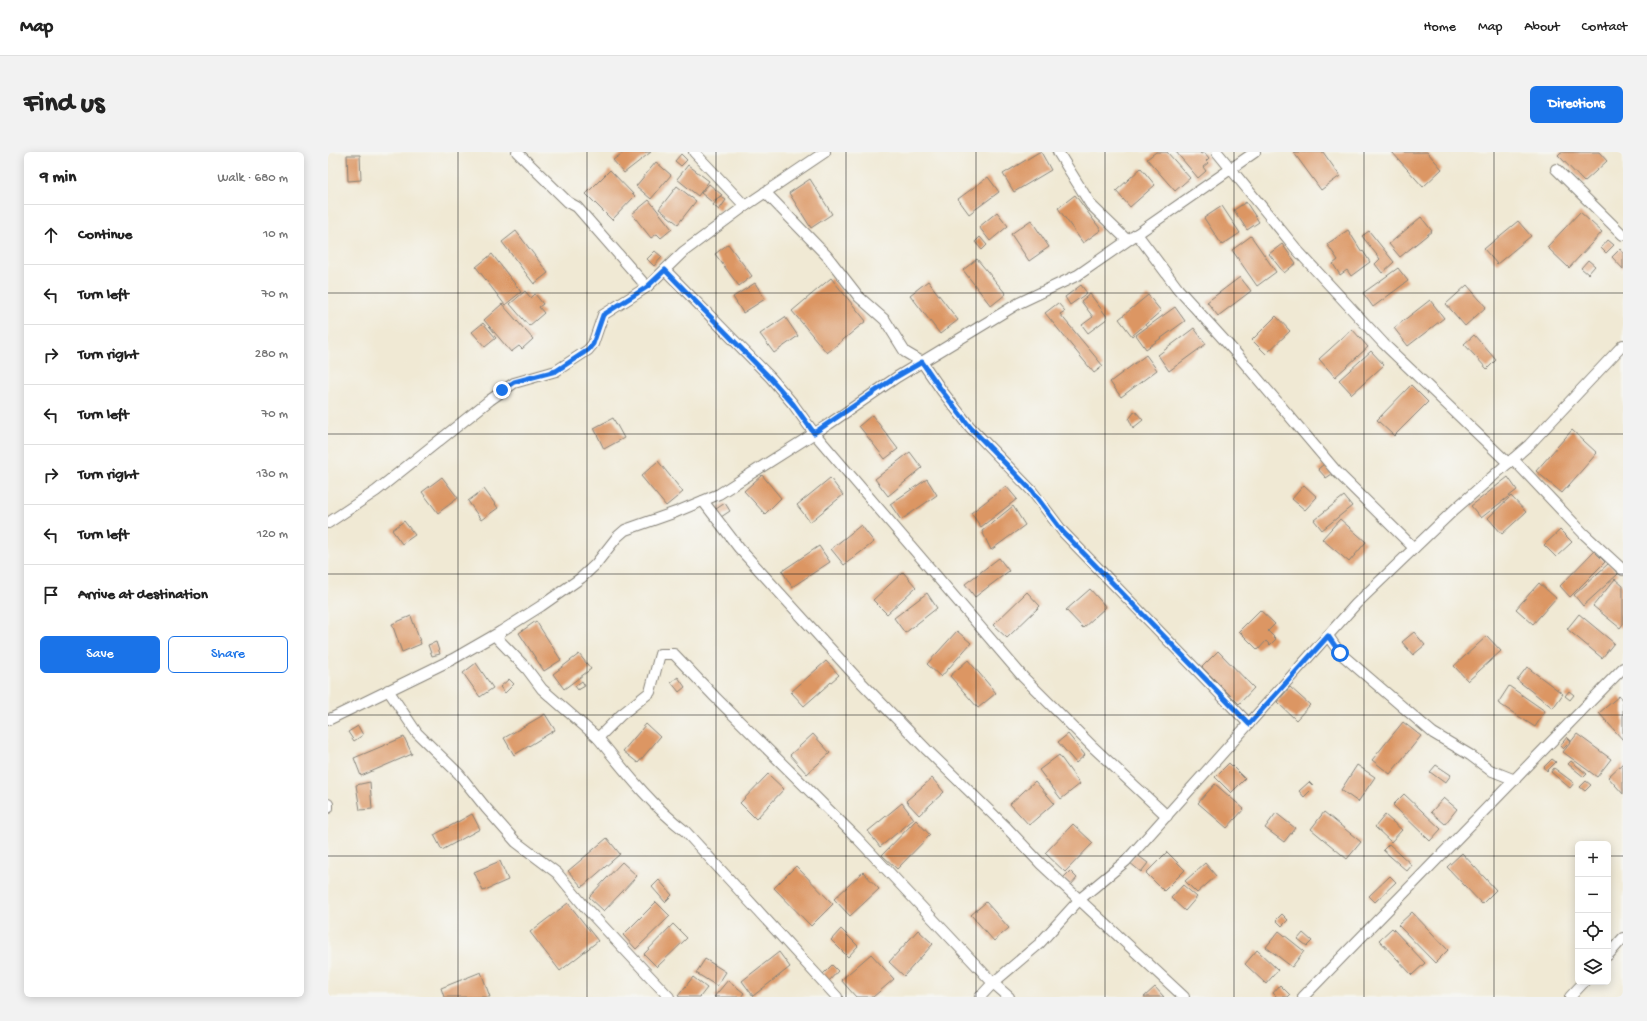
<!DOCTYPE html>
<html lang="en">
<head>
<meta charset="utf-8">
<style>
  :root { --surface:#fff; --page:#f2f2f2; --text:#222; --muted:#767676; --line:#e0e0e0; --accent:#1a73e8 }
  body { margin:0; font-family:"Gochi Hand",sans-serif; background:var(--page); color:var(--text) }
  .controls { position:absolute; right:12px; bottom:12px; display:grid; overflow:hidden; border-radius:6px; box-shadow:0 2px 10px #0003 }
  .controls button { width:36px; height:36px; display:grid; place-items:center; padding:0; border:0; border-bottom:1px solid var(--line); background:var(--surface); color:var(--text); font:20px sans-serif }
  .stop { position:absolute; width:12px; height:12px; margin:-9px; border:3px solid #1a73e8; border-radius:50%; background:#fff }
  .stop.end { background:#1a73e8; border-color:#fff; box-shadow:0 1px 4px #0008 }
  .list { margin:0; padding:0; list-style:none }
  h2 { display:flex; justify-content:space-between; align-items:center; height:52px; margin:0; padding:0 16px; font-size:17px }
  h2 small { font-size:13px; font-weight:400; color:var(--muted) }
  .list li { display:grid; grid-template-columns:26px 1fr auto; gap:12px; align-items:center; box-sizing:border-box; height:60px; padding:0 16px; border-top:1px solid var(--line) }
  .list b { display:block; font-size:15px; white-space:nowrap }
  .list em { font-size:13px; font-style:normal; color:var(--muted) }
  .actions { display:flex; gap:8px; padding:12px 16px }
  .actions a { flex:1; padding:9px 0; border:1px solid var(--accent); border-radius:6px; text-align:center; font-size:14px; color:var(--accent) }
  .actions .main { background:var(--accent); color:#fff }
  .icon { flex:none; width:22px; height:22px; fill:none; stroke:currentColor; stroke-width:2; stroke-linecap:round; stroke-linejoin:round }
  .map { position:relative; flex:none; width:1295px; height:845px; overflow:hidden; border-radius:6px }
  header { display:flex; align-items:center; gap:24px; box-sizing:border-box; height:56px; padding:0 20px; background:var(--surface); border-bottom:1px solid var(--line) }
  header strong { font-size:19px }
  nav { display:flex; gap:22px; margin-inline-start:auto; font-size:14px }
  .intro { display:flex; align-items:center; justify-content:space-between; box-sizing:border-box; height:96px; padding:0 24px }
  h1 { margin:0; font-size:28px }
  .button { padding:10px 18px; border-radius:6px; background:var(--accent); color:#fff; font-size:14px; font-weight:700 }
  main { display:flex; gap:24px; padding:0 24px }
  aside { flex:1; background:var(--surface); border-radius:6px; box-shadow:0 2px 10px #0003 }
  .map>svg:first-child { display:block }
  .building { fill:#dc9663 }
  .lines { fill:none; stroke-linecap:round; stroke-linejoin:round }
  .street-casing { stroke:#868278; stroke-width:12 }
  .street { stroke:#fff; stroke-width:10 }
  .route { stroke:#1a73e8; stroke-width:5 }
  .grid { fill:none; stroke:#1c1c1c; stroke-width:1; stroke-opacity:0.55 }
</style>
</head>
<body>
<header>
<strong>Map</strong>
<nav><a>Home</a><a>Map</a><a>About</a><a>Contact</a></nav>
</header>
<div class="intro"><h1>Find us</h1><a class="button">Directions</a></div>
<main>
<aside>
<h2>9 min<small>Walk · 680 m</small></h2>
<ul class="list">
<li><svg class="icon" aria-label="ahead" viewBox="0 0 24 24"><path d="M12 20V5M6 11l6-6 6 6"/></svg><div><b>Continue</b></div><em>10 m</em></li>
<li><svg class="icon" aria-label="left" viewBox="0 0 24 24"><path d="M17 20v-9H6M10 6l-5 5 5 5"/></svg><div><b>Turn left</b></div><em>70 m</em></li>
<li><svg class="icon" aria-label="right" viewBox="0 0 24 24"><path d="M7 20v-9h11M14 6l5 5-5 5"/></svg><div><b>Turn right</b></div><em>280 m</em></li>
<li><svg class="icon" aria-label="left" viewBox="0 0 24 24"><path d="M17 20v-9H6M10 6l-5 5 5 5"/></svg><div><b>Turn left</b></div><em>70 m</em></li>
<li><svg class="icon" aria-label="right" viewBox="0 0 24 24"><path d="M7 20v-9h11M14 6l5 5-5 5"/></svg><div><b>Turn right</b></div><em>130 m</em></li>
<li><svg class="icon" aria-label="left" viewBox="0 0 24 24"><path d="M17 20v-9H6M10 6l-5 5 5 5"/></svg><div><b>Turn left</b></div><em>120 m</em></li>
<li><svg class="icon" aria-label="arrive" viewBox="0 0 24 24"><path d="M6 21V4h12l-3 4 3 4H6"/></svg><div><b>Arrive at destination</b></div></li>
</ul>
<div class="actions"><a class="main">Save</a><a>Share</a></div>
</aside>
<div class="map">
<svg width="1295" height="845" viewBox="0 0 1295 845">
  <rect width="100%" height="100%" fill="#f6f6f2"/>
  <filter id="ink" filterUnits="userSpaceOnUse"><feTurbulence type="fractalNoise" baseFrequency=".025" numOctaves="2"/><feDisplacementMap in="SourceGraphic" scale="8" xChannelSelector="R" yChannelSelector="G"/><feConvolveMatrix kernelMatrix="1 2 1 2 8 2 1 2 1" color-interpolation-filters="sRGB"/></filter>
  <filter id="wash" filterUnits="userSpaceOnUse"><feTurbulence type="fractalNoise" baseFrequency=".012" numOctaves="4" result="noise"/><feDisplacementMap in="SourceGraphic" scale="16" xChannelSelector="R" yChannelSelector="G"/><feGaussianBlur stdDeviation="0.9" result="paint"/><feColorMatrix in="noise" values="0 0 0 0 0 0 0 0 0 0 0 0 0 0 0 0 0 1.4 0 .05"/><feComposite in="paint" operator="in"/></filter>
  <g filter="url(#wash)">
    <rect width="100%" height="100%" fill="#f0e9d4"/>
    <g id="blocks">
      <g class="building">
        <polygon points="296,0 323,0 296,21 285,8"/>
        <polygon points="711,0 713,0 723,18 686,40 675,22"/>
        <polygon points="828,0 839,0 862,26 847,39 819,7"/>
        <polygon points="848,0 871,0 873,2 876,0 881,6 878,9 880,11 875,15 878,19 870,26"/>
        <polygon points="967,0 995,0 1012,24 993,38 966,1"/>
        <polygon points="1064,0 1099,0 1114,17 1095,35"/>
        <polygon points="1233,0 1271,0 1279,9 1256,30 1230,3"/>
        <polygon points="353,2 359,8 353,14 347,9"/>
        <polygon points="19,3 32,3 33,28 20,29"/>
        <polygon points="328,10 343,23 323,47 308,34"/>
        <polygon points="360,13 381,29 370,44 349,27"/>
        <polygon points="813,16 827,33 802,55 788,39"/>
        <polygon points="282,18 307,44 284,68 258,42"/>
        <polygon points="660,25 671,40 641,62 630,47"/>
        <polygon points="482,27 504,62 483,76 461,41"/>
        <polygon points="381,32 394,43 384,50 373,41"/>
        <polygon points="349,34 368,49 350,72 331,57"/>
        <polygon points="747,43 773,78 755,91 730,56"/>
        <polygon points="392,44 398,48 391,58 385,53"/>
        <polygon points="321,48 344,77 333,86 329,82 323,86 304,62"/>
        <polygon points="918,50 931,70 919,78 906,58"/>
        <polygon points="894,54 912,81 894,93 876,66"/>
        <polygon points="669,60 680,74 662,89 651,75"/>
        <polygon points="1252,60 1274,80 1241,116 1219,95"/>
        <polygon points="1093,65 1104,79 1072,105 1061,92"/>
        <polygon points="703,68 721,95 701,109 683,82"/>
        <polygon points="1190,69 1203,84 1169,112 1156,97"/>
        <polygon points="1020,78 1034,100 1035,99 1042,110 1023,124 1019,118 1012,123 1005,112 1010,108 999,92"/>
        <polygon points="188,79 220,121 206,132 174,90"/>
        <polygon points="1041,79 1066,110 1054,121 1047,112 1052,107 1034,84"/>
        <polygon points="923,84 948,120 929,134 904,98"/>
        <polygon points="652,85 659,93 654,98 647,90"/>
        <polygon points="1280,88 1286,93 1278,101 1273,96"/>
        <polygon points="400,92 424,124 411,134 387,102"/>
        <polygon points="954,92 968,111 956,121 941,102"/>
        <polygon points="1292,97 1295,101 1295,117 1284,105"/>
        <polygon points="327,99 334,105 326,114 319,107"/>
        <polygon points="164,102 193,140 177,153 148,115"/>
        <polygon points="649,107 678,142 663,154 635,118"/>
        <polygon points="1260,108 1267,114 1260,122 1253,116"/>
        <polygon points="1070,116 1080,129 1045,155 1035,141"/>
        <polygon points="912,125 923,139 890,164 879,150"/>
        <polygon points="503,126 538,169 499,201 464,159"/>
        <polygon points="600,129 630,168 612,182 582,143"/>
        <polygon points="427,131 437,147 415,161 405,145"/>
        <polygon points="753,133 759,141 742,153 737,145"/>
        <polygon points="1139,133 1158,155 1137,174 1118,152"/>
        <polygon points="197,139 203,146 207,142 215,152 211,155 216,161 201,174 182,152"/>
        <polygon points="762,142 780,166 760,181 754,173 765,165 753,149"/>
        <polygon points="820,143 833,159 804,184 791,167"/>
        <polygon points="1102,148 1116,166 1080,194 1066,176"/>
        <polygon points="730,151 737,159 732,162 775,214 766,221 717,161"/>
        <polygon points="174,152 205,187 194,197 191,194 183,200 156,168"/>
        <polygon points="847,155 857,169 818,197 808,183"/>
        <polygon points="948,164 962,179 938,202 924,188"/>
        <polygon points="457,165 470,184 446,201 432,182"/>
        <polygon points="155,171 168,186 157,195 144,180"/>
        <polygon points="866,176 878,192 841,219 830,203"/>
        <polygon points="1024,177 1040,195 1007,225 991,207"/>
        <polygon points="1146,183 1168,208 1159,217 1136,192"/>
        <polygon points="1043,199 1056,213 1024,242 1011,228"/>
        <polygon points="818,203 829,218 793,245 782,230"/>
        <polygon points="1083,233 1100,250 1066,284 1049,268"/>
        <polygon points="807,259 815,268 805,276 801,267"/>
        <polygon points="544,263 570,297 557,307 531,274"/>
        <polygon points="285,266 296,286 276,297 266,276"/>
        <polygon points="1244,278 1269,301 1234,341 1208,319"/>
        <polygon points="582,300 594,316 560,344 547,327"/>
        <polygon points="330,309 355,340 338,354 313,324"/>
        <polygon points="996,312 1004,322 998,326 990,317"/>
        <polygon points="434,323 453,346 437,362 416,339"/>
        <polygon points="114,325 130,346 110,361 94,340"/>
        <polygon points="1180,325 1189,338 1153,366 1143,354"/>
        <polygon points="502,326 515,343 482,370 469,353"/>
        <polygon points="599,327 609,343 573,368 562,352"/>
        <polygon points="976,333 989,345 977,358 964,347"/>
        <polygon points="678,334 689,347 653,375 643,361"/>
        <polygon points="156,337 170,356 153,368 140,349"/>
        <polygon points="1016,344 1024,354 994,378 986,368"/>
        <polygon points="1183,344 1198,360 1174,382 1160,366"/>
        <polygon points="397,351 402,359 393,365 388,357"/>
        <polygon points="685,354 697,373 663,398 654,379"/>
        <polygon points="1012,367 1038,390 1021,410 994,387"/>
        <polygon points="76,369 87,383 74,392 64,378"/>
        <polygon points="533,373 546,390 516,413 503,397"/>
        <polygon points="1232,378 1244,390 1228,405 1216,393"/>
        <polygon points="491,394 502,410 464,435 454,419"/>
        <polygon points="1266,399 1277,410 1242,445 1232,434"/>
        <polygon points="671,406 681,419 647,445 637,432"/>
        <polygon points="1281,411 1290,422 1255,454 1246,443"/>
        <polygon points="575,420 588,435 559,462 545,448"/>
        <polygon points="1287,427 1295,434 1295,472 1292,476 1265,454"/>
        <polygon points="1211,431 1228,446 1205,472 1188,457"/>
        <polygon points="762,437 778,455 755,476 738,458"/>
        <polygon points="699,440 712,454 679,486 665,473"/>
        <polygon points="599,441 609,456 577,481 566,466"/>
        <polygon points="932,458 947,472 940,479 948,487 942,493 938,489 930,498 911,479"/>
        <polygon points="1251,462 1286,491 1274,506 1239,477"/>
        <polygon points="83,464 93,492 74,500 64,472"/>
        <polygon points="208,469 233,508 216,519 191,481"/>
        <polygon points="629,479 643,491 613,525 599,512"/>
        <polygon points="1086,480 1097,493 1085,503 1074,490"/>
        <polygon points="1159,484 1173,499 1140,529 1126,514"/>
        <polygon points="108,490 112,502 104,504 100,493"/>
        <polygon points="890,499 926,536 911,552 874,515"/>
        <polygon points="251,502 263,517 236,537 225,522"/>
        <polygon points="640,508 668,541 650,556 622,524"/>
        <polygon points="498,509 511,523 476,554 463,540"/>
        <polygon points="148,511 165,536 152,545 135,521"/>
        <polygon points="1199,515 1235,542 1225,556 1189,528"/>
        <polygon points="350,525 357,535 351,540 343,530"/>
        <polygon points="181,527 186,532 177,541 172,535"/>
        <polygon points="254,529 257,534 250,538 247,534"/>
        <polygon points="1181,534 1217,559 1207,575 1170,551"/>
        <polygon points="962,535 982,553 968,568 949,550"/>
        <polygon points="1241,539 1246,543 1242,548 1237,544"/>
        <polygon points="1291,544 1295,549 1295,588 1271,561"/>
        <polygon points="217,562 227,578 186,603 176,586"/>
        <polygon points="1075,570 1093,584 1062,622 1044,608"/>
        <polygon points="318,572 332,585 310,611 295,599"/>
        <polygon points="30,574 35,583 26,589 20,580"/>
        <polygon points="485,582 502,601 479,622 462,603"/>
        <polygon points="740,582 757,603 748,611 730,590"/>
        <polygon points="1249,582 1283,607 1269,625 1235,600"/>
        <polygon points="76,585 84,602 33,624 26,606"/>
        <polygon points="1239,585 1243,589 1235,597 1232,594"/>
        <polygon points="731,603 752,632 733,647 711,618"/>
        <polygon points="1224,607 1228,610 1219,619 1216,615"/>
        <polygon points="1243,609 1259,622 1256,625 1240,612"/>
        <polygon points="901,611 917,627 903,641 887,625"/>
        <polygon points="1295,611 1295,642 1280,625"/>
        <polygon points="1029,613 1047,625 1030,650 1013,638"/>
        <polygon points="1108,613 1123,623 1117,631 1102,620"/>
        <polygon points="1226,616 1246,631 1242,636 1223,620"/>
        <polygon points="440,622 456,637 428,667 412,651"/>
        <polygon points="604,626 616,640 591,663 578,649"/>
        <polygon points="707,629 726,651 701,673 682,652"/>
        <polygon points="1258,629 1263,633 1257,639 1252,635"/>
        <polygon points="42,630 44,657 32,658 28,633"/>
        <polygon points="981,630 986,635 976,645 971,639"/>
        <polygon points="887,632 916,657 899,676 870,651"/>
        <polygon points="1076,642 1113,677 1102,689 1065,653"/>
        <polygon points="1116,646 1129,657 1117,672 1103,660"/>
        <polygon points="574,651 586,667 552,695 540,679"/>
        <polygon points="996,660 1033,690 1019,707 983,677"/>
        <polygon points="948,661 967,676 956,690 937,676"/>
        <polygon points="144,662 152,677 114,698 106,683"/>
        <polygon points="1057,663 1074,678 1063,690 1047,675"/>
        <polygon points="588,668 602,683 569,717 554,703"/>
        <polygon points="745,672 765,691 737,720 717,701"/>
        <polygon points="279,686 292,702 254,735 240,719"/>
        <polygon points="1061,692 1084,713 1079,719 1055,698"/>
        <polygon points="839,700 857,718 836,739 818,721"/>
        <polygon points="1134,701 1168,738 1154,752 1119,715"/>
        <polygon points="808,702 820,711 813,720 801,710"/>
        <polygon points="172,709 180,728 155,739 146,720"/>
        <polygon points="294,710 309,724 276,759 261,745"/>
        <polygon points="877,711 888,724 869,741 857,729"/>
        <polygon points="468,714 505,752 483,774 446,736"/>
        <polygon points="742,719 749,726 743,733 735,726"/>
        <polygon points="535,720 551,737 522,764 506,747"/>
        <polygon points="1062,724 1068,730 1047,750 1041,744"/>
        <polygon points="331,728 344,743 337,750 324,735"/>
        <polygon points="855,733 869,745 857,759 843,746"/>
        <polygon points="328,750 342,764 308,797 295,783"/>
        <polygon points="658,750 681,776 666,789 643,763"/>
        <polygon points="240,751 270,789 232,819 202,780"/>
        <polygon points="1084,760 1120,798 1107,811 1070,773"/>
        <polygon points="954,762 960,768 954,774 948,768"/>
        <polygon points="345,772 359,786 329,815 316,802"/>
        <polygon points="1064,776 1097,811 1084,823 1051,788"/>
        <polygon points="513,777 530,794 520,805 503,788"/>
        <polygon points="590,778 605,792 576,824 561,810"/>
        <polygon points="951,779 976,799 964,815 938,795"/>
        <polygon points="975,781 984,789 979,794 970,787"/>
        <polygon points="929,798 950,818 938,832 917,812"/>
        <polygon points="451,800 462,815 425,844 414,829"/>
        <polygon points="543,802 566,827 545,845 528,845 513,828"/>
        <polygon points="377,807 398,820 389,834 368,821"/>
        <polygon points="504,813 510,819 501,829 494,823"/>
        <polygon points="153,820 162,845 116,845 113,836"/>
        <polygon points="365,825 379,836 372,845 352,845 350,844"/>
        <polygon points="400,828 416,841 413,845 386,845"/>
        <polygon points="952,833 962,843 960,845 949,845 945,841"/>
        <polygon points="827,835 836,845 816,845"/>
      </g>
    </g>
  </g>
  <g filter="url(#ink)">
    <use href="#blocks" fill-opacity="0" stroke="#868278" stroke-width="1"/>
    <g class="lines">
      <g class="street-casing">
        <g id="street">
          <polyline points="189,0 240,50 249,55 319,135"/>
          <polyline points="366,0 417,54"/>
          <polyline points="730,0 763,53 799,88"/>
          <polyline points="889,0 970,99 1056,192 1180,311"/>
          <polyline points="1228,17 1295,83"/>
          <polyline points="437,40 499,104 531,145 557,168 577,200 594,210 614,239 642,275 704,339 735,380 921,572"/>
          <polyline points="809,82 850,137 907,200 1008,319 1086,396"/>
          <polyline points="337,118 443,226 465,252 486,281 695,525 765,595 839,664"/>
          <polyline points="1185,307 1256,382 1295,418"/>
          <polyline points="375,349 411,396 529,526 599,598 677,674 713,712 856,845"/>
          <polyline points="0,371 48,339 162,248 186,231 228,219 260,198 265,192 275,163 319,135 355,100 417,54 497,0"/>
          <polyline points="172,480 170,487 199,517 214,537 270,586 293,563 322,540 332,502 346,502 387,545 528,685 665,831 681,845"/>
          <polyline points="1000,484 1012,501 1105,581 1142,603 1162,618 1187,628"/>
          <polyline points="60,538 89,581 131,622 158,656 188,690 229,721 257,755 341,845"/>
          <polyline points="0,568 125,507 172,480 213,454 253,426 267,413 289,385 297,378 348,360 391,342 501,272 569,225 691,151 750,123 927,0"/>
          <path d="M 270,586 C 297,619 323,653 357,679 L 509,845"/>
          <polyline points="0,652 0,656"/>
          <polyline points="1280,803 1295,786"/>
          <polyline points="652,845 665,831 711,792 752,747 798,709 1028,452 1127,357 1201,293 1295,193"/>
          <polyline points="975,845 1295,516"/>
          <polyline points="1242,845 1256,830"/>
        </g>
      </g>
      <use href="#street" class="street"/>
    </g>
  </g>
  <g class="lines" filter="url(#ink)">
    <polyline class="route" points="174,238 186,230 228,219 260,198 265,192 275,163 319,135 337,118 442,226 465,252 486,281 568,225 594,210 614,239 642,275 704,339 735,380 921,572 1000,484 1012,501"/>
  </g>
  <path class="grid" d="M 130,0 L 130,845M 259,0 L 259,845M 388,0 L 388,845M 518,0 L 518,845M 648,0 L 648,845M 777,0 L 777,845M 906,0 L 906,845M 1036,0 L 1036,845M 1166,0 L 1166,845M 0,141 L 1295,141M 0,282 L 1295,282M 0,422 L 1295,422M 0,563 L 1295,563M 0,704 L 1250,704M 1280,704 L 1295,704"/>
</svg>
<div class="controls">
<button>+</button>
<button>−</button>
<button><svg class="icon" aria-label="locate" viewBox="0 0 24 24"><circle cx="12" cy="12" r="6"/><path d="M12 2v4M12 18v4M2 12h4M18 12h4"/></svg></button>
<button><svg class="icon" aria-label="layers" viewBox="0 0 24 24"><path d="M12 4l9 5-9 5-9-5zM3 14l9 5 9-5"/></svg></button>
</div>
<div class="stop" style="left:1012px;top:501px"></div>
<div class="stop end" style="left:174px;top:238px"></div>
</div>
</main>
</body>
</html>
